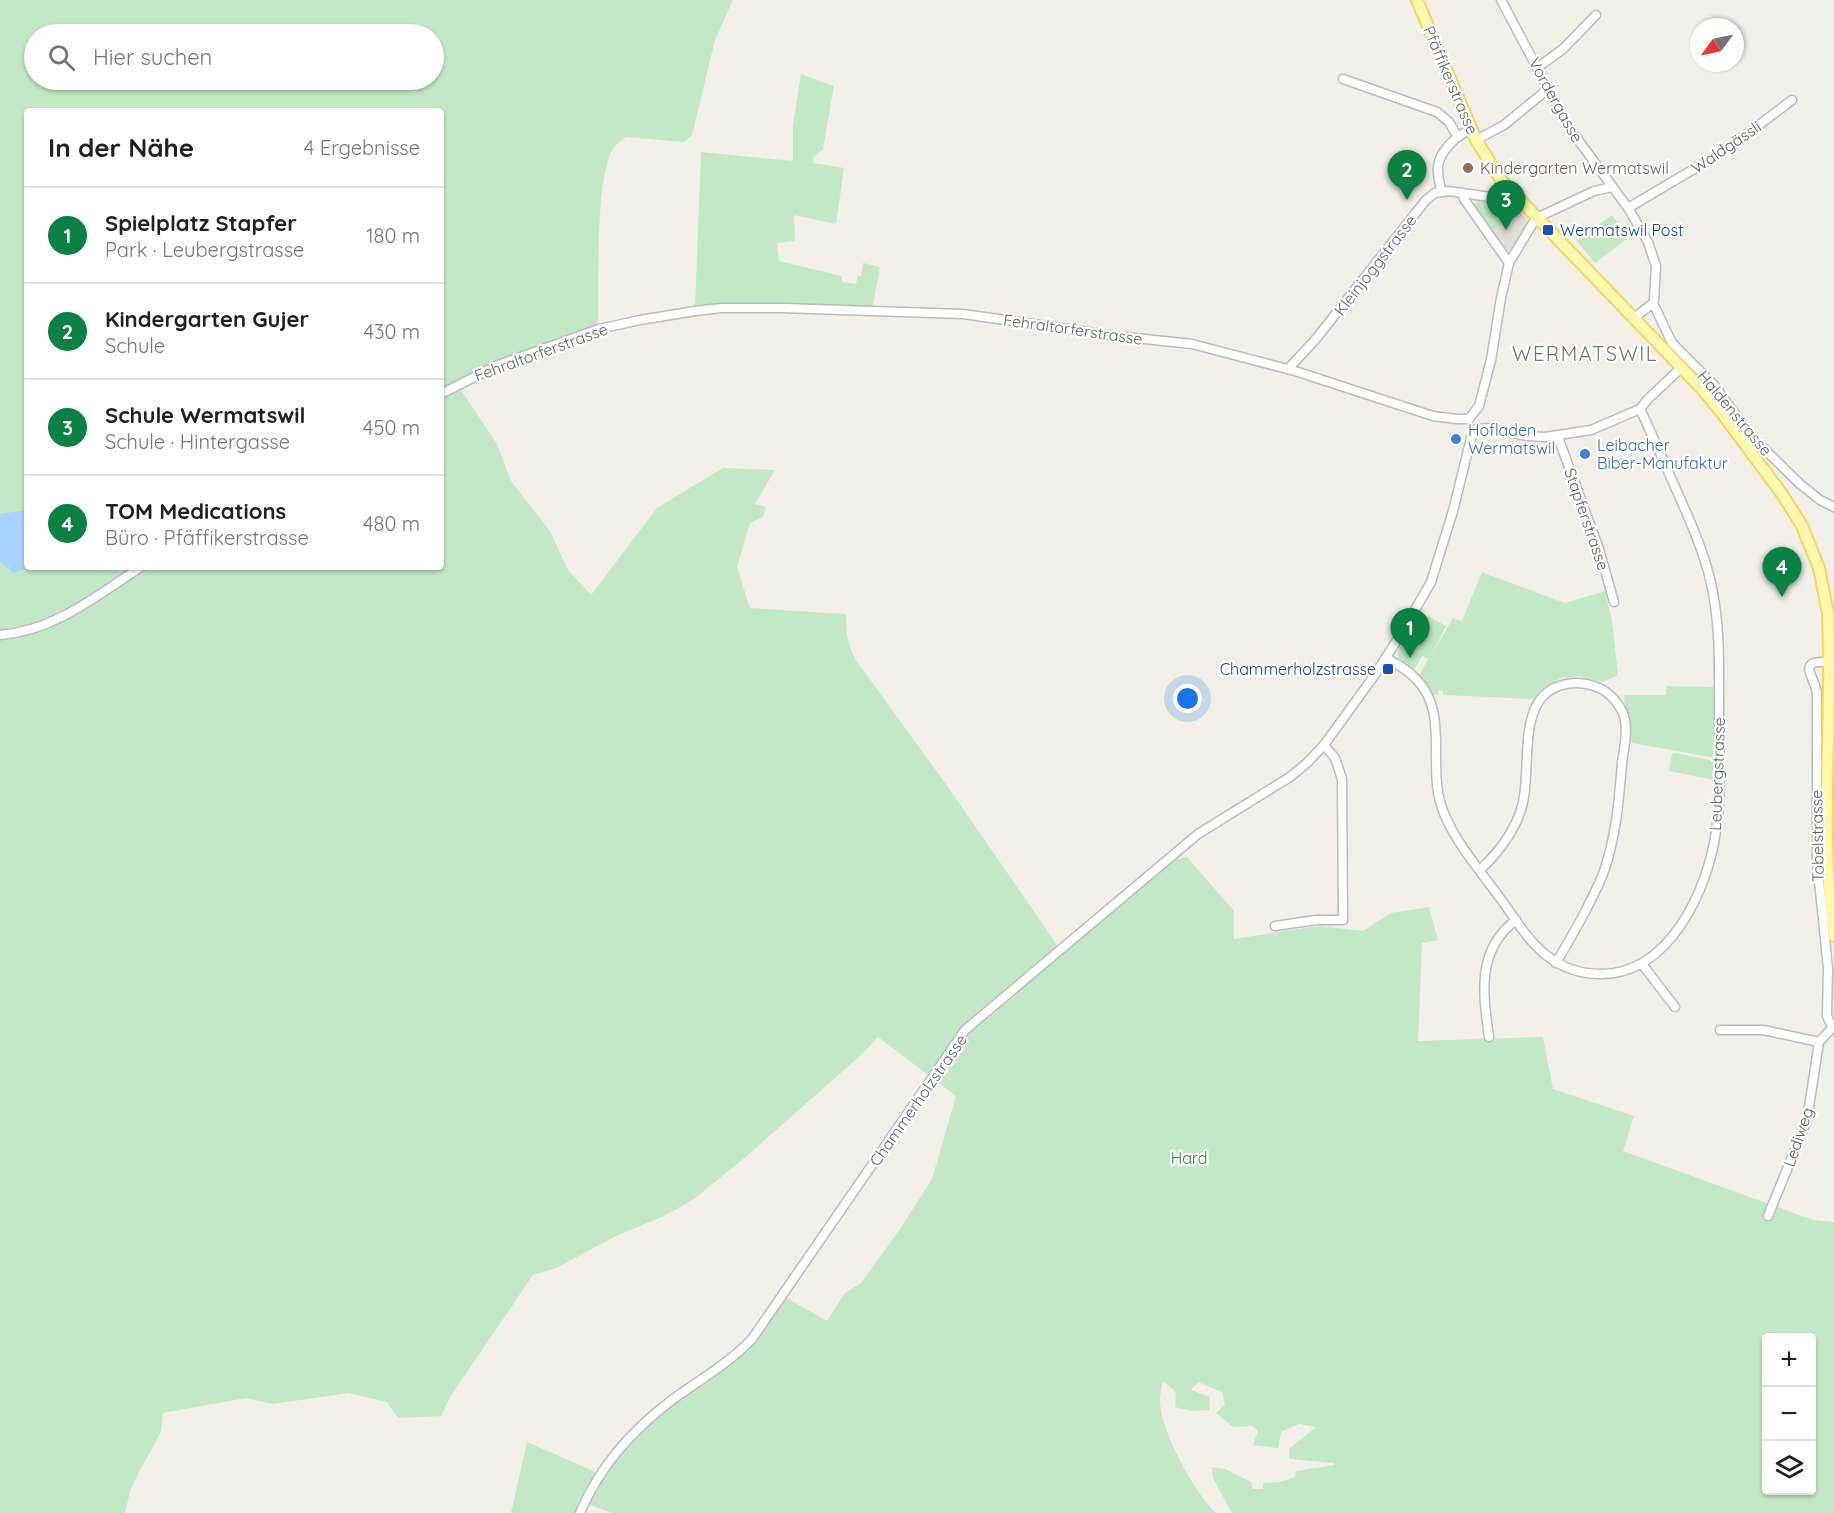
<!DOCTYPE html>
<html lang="de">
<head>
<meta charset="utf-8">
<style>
  :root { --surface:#fff; --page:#f6f6f6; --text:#202124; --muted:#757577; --line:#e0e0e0; --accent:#0b8043 }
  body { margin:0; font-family:Quicksand,sans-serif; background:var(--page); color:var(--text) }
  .controls { position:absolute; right:18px; bottom:18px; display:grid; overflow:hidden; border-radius:6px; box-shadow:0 2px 4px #0004 }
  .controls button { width:54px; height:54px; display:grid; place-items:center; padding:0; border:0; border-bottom:2px solid var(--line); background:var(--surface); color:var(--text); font:30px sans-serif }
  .compass { position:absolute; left:1690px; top:18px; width:54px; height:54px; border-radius:50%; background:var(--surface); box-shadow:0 2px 4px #0004; rotate:237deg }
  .you { position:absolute; left:1188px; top:699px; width:21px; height:21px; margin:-15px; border:4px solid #fff; border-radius:50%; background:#1a73e8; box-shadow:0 0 0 9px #1a73e833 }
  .badge { display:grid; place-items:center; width:39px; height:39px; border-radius:50%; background:var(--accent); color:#fff; font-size:20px; font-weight:700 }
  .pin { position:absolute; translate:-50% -50px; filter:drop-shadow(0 2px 3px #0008) }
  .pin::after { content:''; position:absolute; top:32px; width:21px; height:18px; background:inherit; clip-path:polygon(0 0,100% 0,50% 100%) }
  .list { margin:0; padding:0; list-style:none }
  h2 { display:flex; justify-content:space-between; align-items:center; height:78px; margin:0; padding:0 24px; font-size:26px }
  h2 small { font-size:20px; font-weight:400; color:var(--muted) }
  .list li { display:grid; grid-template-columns:39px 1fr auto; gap:18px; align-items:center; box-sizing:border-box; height:96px; padding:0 24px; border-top:2px solid var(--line) }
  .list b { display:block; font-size:22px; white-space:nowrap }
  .list p { margin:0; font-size:20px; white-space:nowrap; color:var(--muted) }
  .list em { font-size:20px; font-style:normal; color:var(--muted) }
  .icon { flex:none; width:33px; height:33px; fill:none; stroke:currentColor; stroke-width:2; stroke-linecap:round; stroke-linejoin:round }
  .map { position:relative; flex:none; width:1834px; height:1513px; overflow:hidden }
  .search { position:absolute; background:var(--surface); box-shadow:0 2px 4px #0004; left:24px; top:24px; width:420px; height:66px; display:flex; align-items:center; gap:15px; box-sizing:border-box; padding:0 21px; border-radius:33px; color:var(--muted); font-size:22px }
  .panel { position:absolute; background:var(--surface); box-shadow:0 2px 4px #0004; left:24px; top:108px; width:420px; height:462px; border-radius:6px }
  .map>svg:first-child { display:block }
  .education { fill:#e1ded5 }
  .green { fill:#c3e8c6; fill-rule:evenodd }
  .water { fill:#a9d3ff }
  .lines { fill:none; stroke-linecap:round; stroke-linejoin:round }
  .minor-casing { stroke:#b9bcc1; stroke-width:11 }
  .major-casing { stroke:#f5d55c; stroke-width:14 }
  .minor { stroke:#fff; stroke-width:8 }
  .major { stroke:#fff8ae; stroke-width:10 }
  .education-dot { fill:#8d6e63; stroke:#fff; stroke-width:2 }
  .transit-dot { fill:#1a4fb4; stroke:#fff; stroke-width:2 }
  .shop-dot { fill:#3f7fe0; stroke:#fff; stroke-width:2 }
  .labels { text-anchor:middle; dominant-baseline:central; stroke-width:4.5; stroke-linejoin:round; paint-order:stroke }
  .street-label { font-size:16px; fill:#5e6268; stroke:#fff }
  .education-label { font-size:16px; fill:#785e54; stroke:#fff; text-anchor:start }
  .transit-label { font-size:16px; fill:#164399; stroke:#fff; text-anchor:start }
  .shop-label { font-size:16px; fill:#366cbe; stroke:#fff; text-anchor:start }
  .park-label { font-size:16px; fill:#32823b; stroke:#fff }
  .quarter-label { font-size:20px; letter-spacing:1.5px; fill:#6f747a; stroke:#fff }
</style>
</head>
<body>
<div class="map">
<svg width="1834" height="1513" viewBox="0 0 1834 1513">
  <rect width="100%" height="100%" fill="#f1efe7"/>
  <polygon class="education" points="1485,199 1511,202 1528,220 1519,240 1509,253 1506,254 1471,205 1476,201"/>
  <g class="green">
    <path d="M 0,0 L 733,0 L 715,40 L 692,135 L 684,142 L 626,137 C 622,140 616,144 613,149 C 595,177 599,285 598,321 L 595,327 L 455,381 L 497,444 L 511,481 L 550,531 L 568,570 L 591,595 L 657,508 L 723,468 L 775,470 L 755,504 L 766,507 L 763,517 L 750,523 L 737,567 L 750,608 L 846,614 C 846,632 847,644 856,660 L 950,790 L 1060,949 L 1165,862 L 1187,857 L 1234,911 L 1234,939 L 1319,926 L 1363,931 L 1391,913 L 1429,907 L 1438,940 L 1422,943 L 1418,1041 L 1543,1037 L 1553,1089 L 1634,1116 L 1623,1151 L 1813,1220 L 1834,1222 L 1834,1513 L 1232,1513 L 1213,1478 L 1212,1467 L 1225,1469 L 1251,1482 L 1253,1489 L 1263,1489 L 1263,1483 L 1280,1482 L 1295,1477 L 1296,1471 L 1334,1465 L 1334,1463 L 1290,1459 L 1289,1449 L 1316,1427 L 1299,1424 L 1281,1432 L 1278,1448 L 1253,1445 L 1258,1431 L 1253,1426 L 1233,1427 L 1216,1413 L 1225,1404 L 1222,1392 L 1198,1382 L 1191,1390 L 1210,1397 L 1209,1410 L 1192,1411 L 1175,1407 L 1176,1392 L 1163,1381 C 1162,1386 1160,1393 1160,1399 C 1159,1429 1195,1493 1216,1513 L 612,1513 L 585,1503 L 580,1513 L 511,1513 L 527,1442 L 600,1474 L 626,1441 L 730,1360 L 783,1296 L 827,1321 L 845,1293 L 861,1283 L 898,1232 L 932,1179 L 956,1096 L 878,1037 L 861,1055 L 748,1155 L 694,1199 L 664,1216 L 616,1236 L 556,1268 L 533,1275 L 450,1397 L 441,1416 L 398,1418 L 387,1402 L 349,1393 L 272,1404 L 246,1398 L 163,1413 L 161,1432 L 138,1474 L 130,1491 L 125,1513 L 0,1513 ZM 34,34 L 434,34 L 434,80 L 34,80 ZM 27,111 L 441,111 L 441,567 L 27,567 ZM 1766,1338 L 1812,1338 L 1812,1490 L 1766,1490 Z"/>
    <polygon points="801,74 834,86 823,149 813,158 813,163 844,168 836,224 794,215 795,241 777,243 779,261 842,276 842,282 856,284 858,276 861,276 863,263 880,267 873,306 870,309 695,308 701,152 793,161 793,125"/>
    <polygon points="1486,201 1503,204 1508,210 1507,216 1493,234 1473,206 1474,204"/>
    <polygon points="1612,215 1628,238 1595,263 1576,240"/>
    <polygon points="1482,572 1565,603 1605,591 1612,621 1618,675 1603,682 1579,676 1561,678 1540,690 1534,699 1443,695 1443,691 1439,690 1438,695 1433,695 1419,676 1428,659 1422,656 1414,670 1400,659 1397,653 1402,645 1408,648 1426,615 1446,626 1431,656 1453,618 1462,621"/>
    <polygon points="1667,686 1715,687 1715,758 1627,742 1624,695 1666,695"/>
    <polygon points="1675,753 1714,761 1715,780 1669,771 1672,754"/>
  </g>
  <polygon class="water" points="27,510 27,567 30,567 13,573 0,561 0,514"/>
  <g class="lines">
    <g class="minor-casing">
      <g id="minor">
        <polyline points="1501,0 1568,126 1628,208 1648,242 1656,266 1654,300 1653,303 1633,319"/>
        <polyline points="1537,68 1563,49 1596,15"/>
        <polyline points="1343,79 1437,112 1449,122 1457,136"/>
        <polyline points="1476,140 1504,125 1548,89"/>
        <path d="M 1441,191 C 1440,183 1437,175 1438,167 C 1439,151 1458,134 1472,129"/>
        <polyline points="1462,193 1464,199 1509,263"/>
        <polyline points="1628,208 1726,150 1792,100"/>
        <polyline points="1653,303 1672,343 1714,385 1752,437 1800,484 1820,500 1834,507"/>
        <polyline points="1288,369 1315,340 1426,200 1435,193 1448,191 1497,198 1503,197 1511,192"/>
        <polyline points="441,394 498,365 599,329 640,320 695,311 721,308 783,308 963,314 1116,336 1192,344 1295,371 1433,416 1457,419 1469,419"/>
        <polyline points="1469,419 1479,406 1491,360 1501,298 1509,263 1533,223 1543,215 1594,191 1612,187"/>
        <polyline points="1476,429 1488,428 1527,436 1545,437 1591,430 1640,409 1648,399 1681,368"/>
        <polyline points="1558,437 1599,549 1614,602"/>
        <path d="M 0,635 C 55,631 97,595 141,567"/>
        <path d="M 1386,658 C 1397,664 1408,670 1416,679 C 1449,711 1428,764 1441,805 C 1452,839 1479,869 1500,898 C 1514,917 1527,940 1546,955 C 1561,967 1580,974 1600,974 C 1669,975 1708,890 1716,831 C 1722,794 1719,754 1719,716 C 1719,671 1721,623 1710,579 C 1703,550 1691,523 1679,496 C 1666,467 1654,438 1640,409"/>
        <path d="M 1829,662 C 1795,660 1815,676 1817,694 L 1817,862 L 1828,968 L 1827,1016 L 1832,1027"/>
        <path d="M 1480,870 C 1500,851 1517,829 1523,802 C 1530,772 1521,719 1543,696 C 1556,683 1577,680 1594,686 C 1607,690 1617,701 1623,713 C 1629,728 1624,747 1622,763 C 1619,800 1616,838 1603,874 C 1590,905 1573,934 1556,963"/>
        <polyline points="1275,926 1316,920 1343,920 1342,779 1335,758 1324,745"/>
        <polyline points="1642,964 1675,1007"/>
        <polyline points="1720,1030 1763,1030 1819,1042"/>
        <path d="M 1489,1037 C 1483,994 1476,950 1516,920"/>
        <polyline points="1768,1216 1807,1120 1819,1042 1834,1026"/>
        <path d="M 580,1513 C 600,1466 631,1431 672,1400 C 699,1380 728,1364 752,1339 L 965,1030 L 1198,834 L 1290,777 L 1307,763 L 1324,745 L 1374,676 L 1401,634 L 1431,582 L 1453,511 L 1471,438 L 1476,429"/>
      </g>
    </g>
    <g class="major-casing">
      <path id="major" d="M 1417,0 L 1476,140 L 1501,180 L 1701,388 L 1721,412 L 1782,494 L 1802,526 L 1819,568 L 1828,613 C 1833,720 1819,829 1834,936"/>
    </g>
    <use href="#minor" class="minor"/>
    <use href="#major" class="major"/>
  </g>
  <circle class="education-dot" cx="1468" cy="168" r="6"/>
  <g class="transit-dot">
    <rect x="1542" y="224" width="12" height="12" rx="3"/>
    <rect x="1382" y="663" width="12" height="12" rx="3"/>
  </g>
  <g class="shop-dot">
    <circle cx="1456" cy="439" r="6"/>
    <circle cx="1585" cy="454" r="6"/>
  </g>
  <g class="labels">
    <g class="street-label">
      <text transform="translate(1451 80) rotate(67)">Pfäffikerstrasse</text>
      <text transform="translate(1556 100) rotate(61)">Vordergasse</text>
      <text transform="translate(1726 147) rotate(-34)">Waldgässli</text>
      <text transform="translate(1375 265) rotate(-52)">Kleinjoggstrasse</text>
      <text transform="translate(1073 329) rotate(8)">Fehraltorferstrasse</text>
      <text transform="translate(541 352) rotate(-20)">Fehraltorferstrasse</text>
      <text transform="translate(1735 413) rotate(50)">Haldenstrasse</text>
      <text transform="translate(1587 519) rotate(71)">Stapferstrasse</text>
      <text transform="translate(1717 774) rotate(-88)">Leubergstrasse</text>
      <text transform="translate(1817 836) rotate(-91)">Tobelstrasse</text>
      <text transform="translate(918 1100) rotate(-55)">Chammerholzstrasse</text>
      <text transform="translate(1798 1137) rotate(-71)">Lediweg</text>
    </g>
    <g class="education-label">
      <text x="1480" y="168">Kindergarten Wermatswil</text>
    </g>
    <g class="transit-label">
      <text x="1560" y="230">Wermatswil Post</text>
      <text x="1376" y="669" text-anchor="end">Chammerholzstrasse</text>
    </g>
    <g class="shop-label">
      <text x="1468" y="430">Hofladen<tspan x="1468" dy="18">Wermatswil</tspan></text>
      <text x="1597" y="445">Leibacher<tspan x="1597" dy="18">Biber-Manufaktur</tspan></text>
    </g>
    <g class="park-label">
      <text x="1189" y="1158">Hard</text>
    </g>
    <g class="quarter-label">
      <text x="1585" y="353">WERMATSWIL</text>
    </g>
  </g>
</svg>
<div class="controls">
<button>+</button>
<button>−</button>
<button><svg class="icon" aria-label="layers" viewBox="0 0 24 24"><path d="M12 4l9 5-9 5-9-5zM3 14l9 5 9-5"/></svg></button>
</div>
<svg class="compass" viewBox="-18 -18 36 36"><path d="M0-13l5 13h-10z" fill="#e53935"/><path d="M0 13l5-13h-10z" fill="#757577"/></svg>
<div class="you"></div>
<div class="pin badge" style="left:1410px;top:658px">1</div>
<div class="pin badge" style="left:1407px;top:200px">2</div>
<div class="pin badge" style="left:1506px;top:230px">3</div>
<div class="pin badge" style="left:1782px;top:597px">4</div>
<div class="search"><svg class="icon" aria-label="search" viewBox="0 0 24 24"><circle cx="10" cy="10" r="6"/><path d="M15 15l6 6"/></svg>Hier suchen</div>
<section class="panel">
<h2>In der Nähe<small>4 Ergebnisse</small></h2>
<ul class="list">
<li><span class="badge">1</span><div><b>Spielplatz Stapfer</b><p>Park · Leubergstrasse</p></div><em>180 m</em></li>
<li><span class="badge">2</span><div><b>Kindergarten Gujer</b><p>Schule</p></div><em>430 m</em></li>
<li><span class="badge">3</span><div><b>Schule Wermatswil</b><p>Schule · Hintergasse</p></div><em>450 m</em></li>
<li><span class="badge">4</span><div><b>TOM Medications</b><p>Büro · Pfäffikerstrasse</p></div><em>480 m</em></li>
</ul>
</section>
</div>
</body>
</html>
